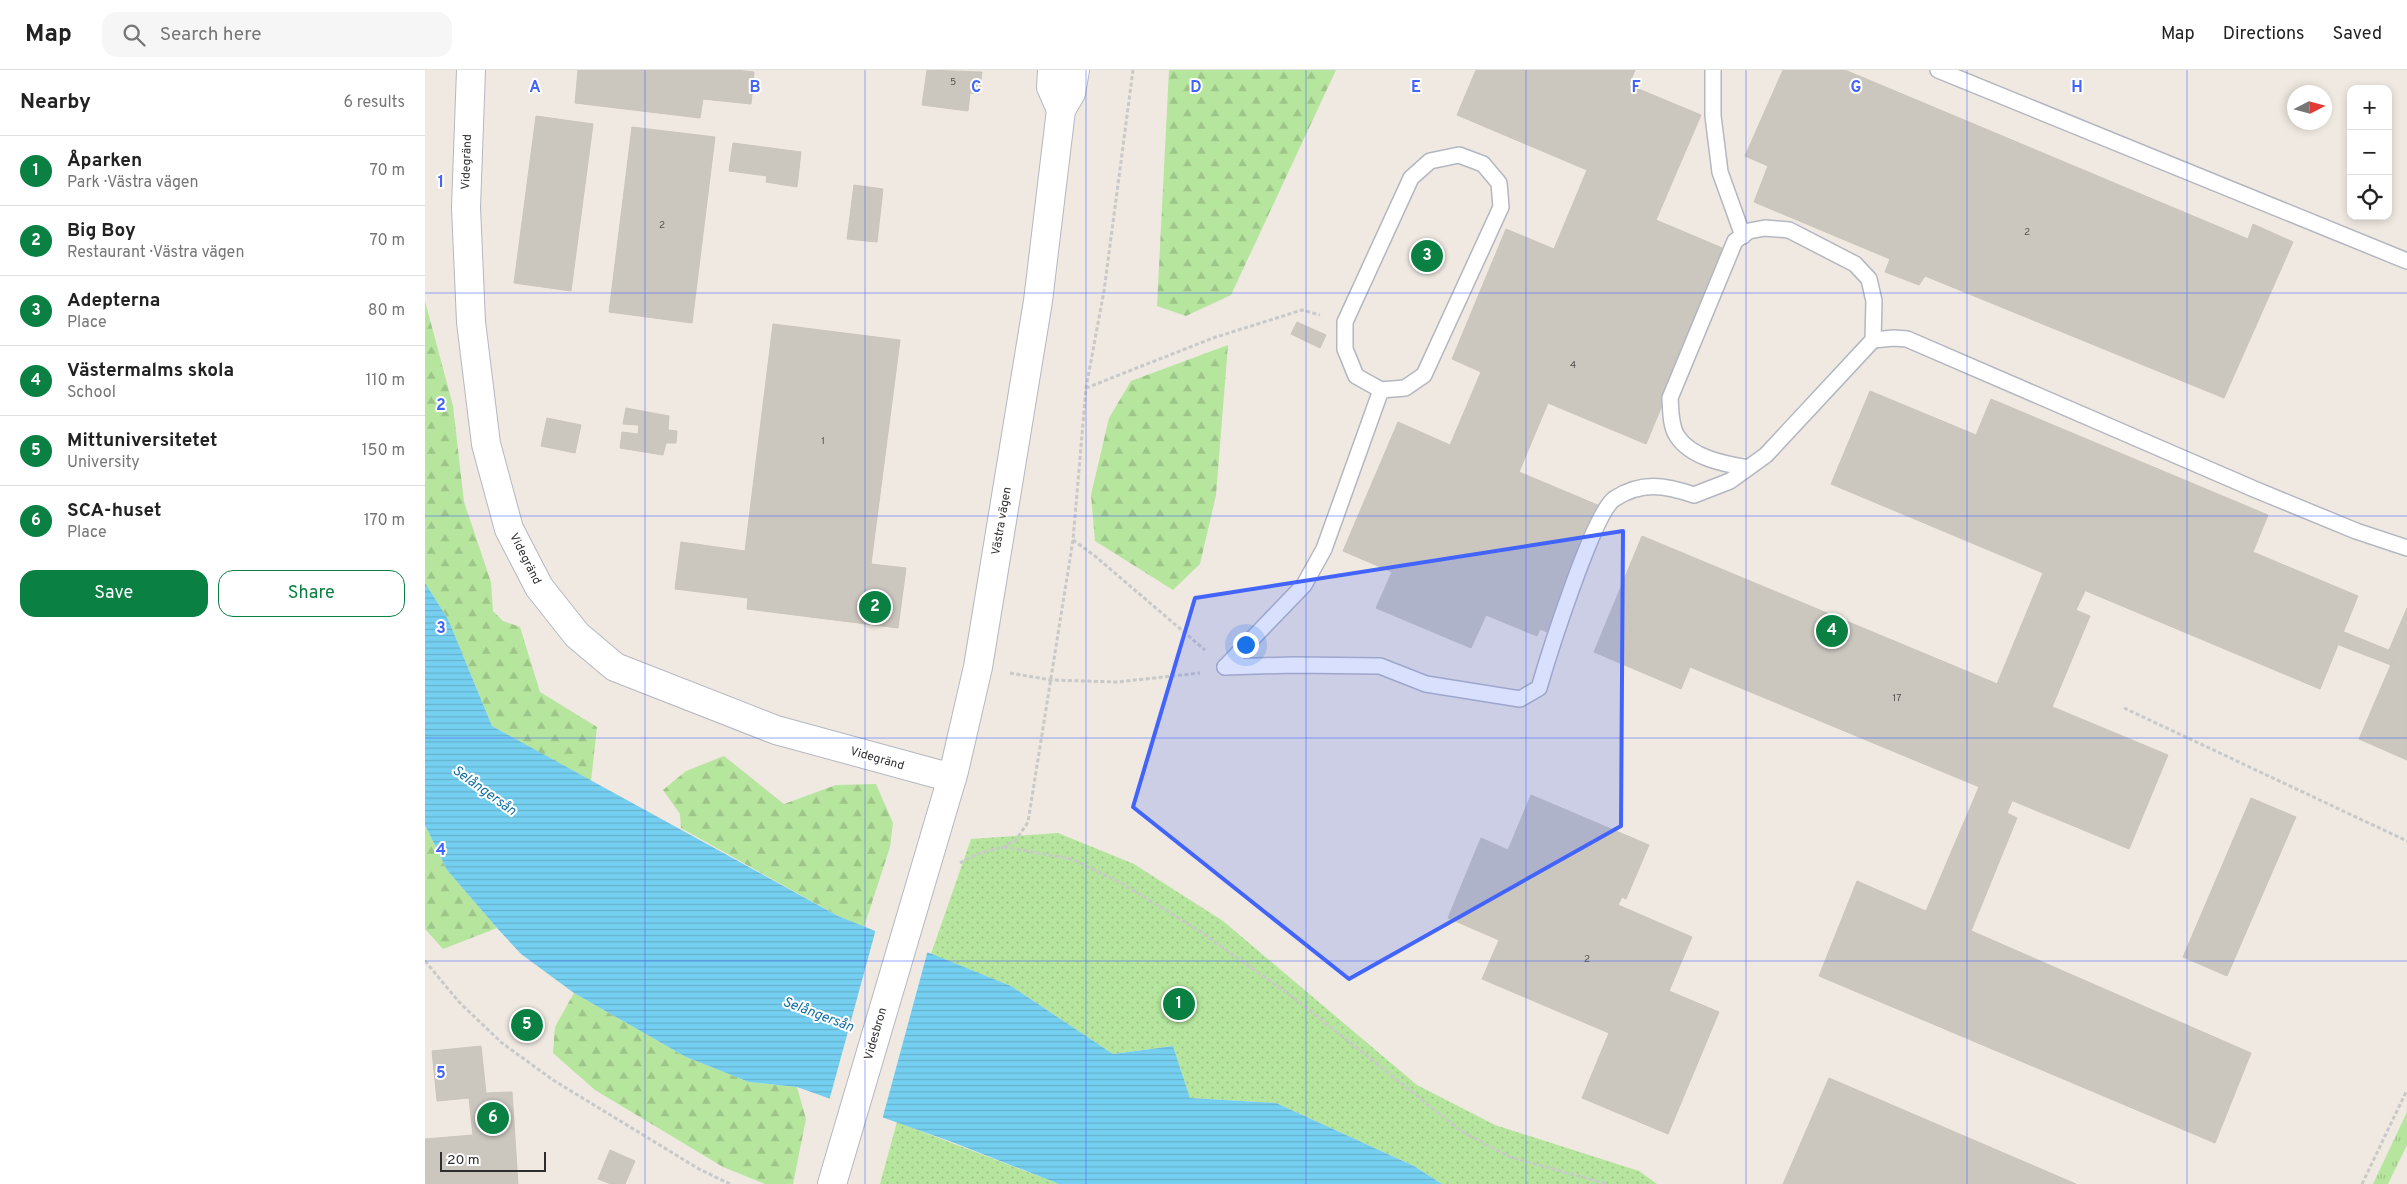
<!DOCTYPE html>
<html lang="en">
<head>
<meta charset="utf-8">
<style>
  :root { --surface:#fff; --page:#f6f6f6; --text:#222; --muted:#767676; --line:#e0e0e0; --accent:#0b8043 }
  body { margin:0; font-family:Overpass,sans-serif; background:var(--page); color:var(--text) }
  .controls { position:absolute; right:15px; top:15px; display:grid; overflow:hidden; border-radius:10px; box-shadow:0 2px 8px #0003 }
  .controls button { width:45px; height:45px; display:grid; place-items:center; padding:0; border:0; border-bottom:1px solid var(--line); background:var(--surface); color:var(--text); font:25px sans-serif }
  .compass { position:absolute; left:1862px; top:15px; width:45px; height:45px; border-radius:50%; background:var(--surface); box-shadow:0 2px 8px #0003; rotate:84deg }
  .scale { position:absolute; left:15px; bottom:12px; width:106px; box-sizing:border-box; padding-left:5px; border:2px solid #2e2e2e; border-top:0; font-size:14px; line-height:18px; white-space:nowrap; color:#2e2e2e; -webkit-text-stroke:4px #fff; paint-order:stroke }
  .you { position:absolute; left:820px; top:574px; width:18px; height:18px; margin:-12px; border:4px solid #fff; border-radius:50%; background:#1a73e8; box-shadow:0 0 0 8px #1a73e833 }
  .badge { display:grid; place-items:center; width:32px; height:32px; border-radius:50%; background:var(--accent); color:#fff; font-size:16px; font-weight:700 }
  .pin { position:absolute; translate:-50% -50%; border:2px solid #fff; box-shadow:0 1px 5px #0006 }
  .list { margin:0; padding:0; list-style:none }
  h2 { display:flex; justify-content:space-between; align-items:center; height:65px; margin:0; padding:0 20px; font-size:21px }
  h2 small { font-size:16px; font-weight:400; color:var(--muted) }
  .list li { display:grid; grid-template-columns:32px 1fr auto; gap:15px; align-items:center; box-sizing:border-box; height:70px; padding:0 20px; border-top:1px solid var(--line) }
  .list b { display:block; font-size:19px; white-space:nowrap }
  .list p { margin:0; font-size:16px; white-space:nowrap; color:var(--muted) }
  .list em { font-size:16px; font-style:normal; color:var(--muted) }
  .actions { display:flex; gap:10px; padding:15px 20px }
  .actions a { flex:1; padding:11px 0; border:1px solid var(--accent); border-radius:15px; text-align:center; font-size:18px; color:var(--accent) }
  .actions .main { background:var(--accent); color:#fff }
  .icon { flex:none; width:28px; height:28px; fill:none; stroke:currentColor; stroke-width:2; stroke-linecap:round; stroke-linejoin:round }
  .map { position:relative; flex:none; width:1982px; height:1114px; overflow:hidden }
  header { display:flex; align-items:center; gap:30px; box-sizing:border-box; height:70px; padding:0 25px; background:var(--surface); border-bottom:1px solid var(--line) }
  header strong { font-size:24px }
  nav { display:flex; gap:28px; margin-inline-start:auto; font-size:18px }
  .search { width:350px; height:45px; background:var(--page); display:flex; align-items:center; gap:12px; box-sizing:border-box; padding:0 18px; border-radius:15px; color:var(--muted); font-size:19px }
  main { display:flex }
  aside { flex:1; background:var(--surface) }
  .map>svg:first-child { display:block }
  .grass { fill:url(#grass-tufts) }
  .forest { fill:url(#forest-firs) }
  .park { fill:url(#park-dots) }
  .water { fill:url(#water-rules) }
  .pier { fill:#efe9e1 }
  .building { fill:#cbc7bf; stroke:#cbc5ba }
  .lines { fill:none; stroke-linecap:round; stroke-linejoin:round }
  .lane-casing { stroke:#b4b7c1; stroke-width:18 }
  .street-casing { stroke:#b4b7c1; stroke-width:30 }
  .secondary-casing { stroke:#b4b7c1; stroke-width:30 }
  .path { stroke:#c9c9c9; stroke-width:3; stroke-dasharray:4 2.5; stroke-linecap:butt }
  .lane { stroke:#fff; stroke-width:15 }
  .street { stroke:#fff; stroke-width:28 }
  .secondary { stroke:#fff; stroke-width:28 }
  .marked { fill:#4264fb; fill-opacity:0.2; stroke:#4264fb; stroke-width:4; stroke-linejoin:round }
  .grid { fill:none; stroke:#4264fb; stroke-width:1; stroke-opacity:0.55 }
  .labels { text-anchor:middle; dominant-baseline:central; stroke-width:4; stroke-linejoin:round; paint-order:stroke }
  .number-label { font-size:10px; fill:#555452 }
  .street-label { font-size:12px; fill:#2e2e2e; stroke:#fff }
  .water-label { font-size:14px; font-style:italic; fill:#0d6fa3; stroke:#fff }
  .grid-label { font-size:16px; text-anchor:middle; font-weight:bold; fill:#4264fb; stroke:#fff; stroke-width:4; stroke-linejoin:round; paint-order:stroke }
</style>
</head>
<body>
<header>
<strong>Map</strong>
<div class="search"><svg class="icon" aria-label="search" viewBox="0 0 24 24"><circle cx="10" cy="10" r="6"/><path d="M15 15l6 6"/></svg>Search here</div>
<nav><a>Map</a><a>Directions</a><a>Saved</a></nav>
</header>
<main>
<aside>
<h2>Nearby<small>6 results</small></h2>
<ul class="list">
<li><span class="badge">1</span><div><b>Åparken</b><p>Park · Västra vägen</p></div><em>70 m</em></li>
<li><span class="badge">2</span><div><b>Big Boy</b><p>Restaurant · Västra vägen</p></div><em>70 m</em></li>
<li><span class="badge">3</span><div><b>Adepterna</b><p>Place</p></div><em>80 m</em></li>
<li><span class="badge">4</span><div><b>Västermalms skola</b><p>School</p></div><em>110 m</em></li>
<li><span class="badge">5</span><div><b>Mittuniversitetet</b><p>University</p></div><em>150 m</em></li>
<li><span class="badge">6</span><div><b>SCA-huset</b><p>Place</p></div><em>170 m</em></li>
</ul>
<div class="actions"><a class="main">Save</a><a>Share</a></div>
</aside>
<div class="map">
<svg width="1982" height="1114" viewBox="0 0 1982 1114">
  <defs>
    <pattern id="grass-tufts" width="24" height="20" patternUnits="userSpaceOnUse" patternTransform="scale(1.25)"><rect width="24" height="20" fill="#b6e59e"/><path d="M3 7l-1-3M5 7V3M7 7l1-3M15 17l-1-3M17 17v-4M19 17l1-3" fill="none" stroke="#9dc588"/></pattern>
    <pattern id="forest-firs" width="22" height="20" patternUnits="userSpaceOnUse" patternTransform="scale(1.25)"><rect width="22" height="20" fill="#b6e59e"/><path d="M5 1l3.5 6h-7zM16 11l3.5 6h-7z" fill="#9dc588"/></pattern>
    <pattern id="park-dots" width="8" height="8" patternUnits="userSpaceOnUse" patternTransform="scale(1.25)"><rect width="8" height="8" fill="#b6e59e"/><path d="M2 2h.1M6 6h.1" fill="none" stroke="#9dc588" stroke-width="1.8" stroke-linecap="round"/></pattern>
    <pattern id="water-rules" width="6" height="5" patternUnits="userSpaceOnUse" patternTransform="scale(1.25)"><rect width="6" height="5" fill="#75cff0"/><path d="M0 2.5h6" fill="none" stroke="#66b2ce"/></pattern>
  </defs>
  <rect width="100%" height="100%" fill="#efe9e1"/>
  <polygon class="grass" points="1982,1042 1982,1075 1963,1114 1948,1114"/>
  <g class="forest">
    <polygon points="744,0 911,0 806,225 761,246 732,236"/>
    <polygon points="0,231 28,336 39,432 66,512 68,541 78,551 95,557 115,622 172,657 166,711 67,656 23,549 0,513"/>
    <polygon points="803,275 791,425 775,494 748,520 670,471 666,425 684,348 706,311"/>
    <polygon points="299,686 359,734 411,715 451,714 468,753 465,777 439,857 413,846 256,758 255,744 238,720 261,701"/>
    <polygon points="0,755 22,800 72,858 18,879 0,859"/>
    <polygon points="149,923 261,987 324,1012 372,1017 381,1049 368,1114 340,1114 298,1097 170,1020 128,983 130,957"/>
  </g>
  <g class="park">
    <polygon points="633,763 709,794 798,851 992,1015 1070,1055 1214,1101 1232,1114 1017,1114 989,1096 851,1033 765,1028 748,976 688,984 586,916 506,884 546,769"/>
    <polygon points="472,1052 634,1114 455,1114"/>
  </g>
  <polygon class="water" points="0,513 23,549 67,656 413,846 586,916 688,984 748,976 765,1028 851,1033 989,1096 1017,1114 634,1114 527,1072 372,1017 324,1012 261,987 149,923 96,884 72,858 22,800 0,755"/>
  <polygon class="pier" points="451,859 503,880 457,1050 404,1031"/>
  <g class="building">
    <polygon points="153,0 310,0 329,2 326,34 278,29 275,48 150,33"/>
    <polygon points="502,0 557,2 554,24 545,23 543,41 497,35"/>
    <polygon points="1051,0 1210,0 1204,15 1276,45 1231,150 1302,180 1221,374 1123,333 1094,402 1175,436 1122,562 1115,559 1112,566 1061,545 1046,578 951,538 967,502 918,481 973,352 1025,375 1056,302 1027,289 1081,159 1129,179 1162,100 1032,45"/>
    <polygon points="1358,0 1420,0 1823,169 1828,154 1868,172 1799,328 1500,206 1494,215 1460,202 1465,189 1329,132 1343,96 1320,86"/>
    <polygon points="111,46 168,54 146,221 89,213"/>
    <polygon points="207,57 290,67 267,253 184,242"/>
    <polygon points="308,73 376,82 372,117 341,112 342,106 304,101"/>
    <polygon points="429,115 458,119 452,172 422,169"/>
    <polygon points="872,252 901,265 895,278 866,264"/>
    <polygon points="348,254 475,270 446,494 481,498 473,558 322,539 323,528 250,519 256,472 320,481"/>
    <polygon points="1445,321 1551,365 1566,329 1843,445 1828,482 1933,526 1895,619 1406,414"/>
    <polygon points="201,338 244,346 243,360 252,361 251,373 241,373 238,385 195,378 197,362 213,364 214,355 198,354"/>
    <polygon points="122,348 156,355 150,383 116,376"/>
    <polygon points="1217,466 1743,685 1704,779 1265,597 1256,619 1169,582"/>
    <polygon points="1618,503 1660,521 1651,540 1665,546 1627,637 1572,614"/>
    <polygon points="1982,538 1982,690 1934,669 1971,583 1964,580"/>
    <polygon points="1919,562 1971,583 1966,595 1914,575"/>
    <polygon points="1554,717 1587,731 1582,743 1592,748 1546,861 1501,841"/>
    <polygon points="1106,725 1224,775 1201,829 1197,827 1193,835 1267,867 1244,921 1294,942 1243,1064 1157,1028 1184,963 1057,909 1074,870 1023,848 1056,768 1083,780"/>
    <polygon points="1826,728 1871,747 1802,906 1758,887"/>
    <polygon points="1432,811 1826,983 1790,1073 1394,906"/>
    <polygon points="56,976 61,1023 87,1022 93,1114 0,1114 0,1069 48,1065 44,1028 12,1031 7,981"/>
    <polygon points="1404,1008 1651,1114 1358,1114"/>
    <polygon points="185,1080 210,1091 200,1114 186,1114 173,1109"/>
  </g>
  <g class="lines">
    <g class="lane-casing">
      <g id="lane">
        <polyline points="1288,0 1288,46 1295,102 1318,166"/>
        <polyline points="1513,0 1982,191"/>
        <polyline points="1448,270 1469,268 1482,269 1829,419 1931,461 1982,478"/>
        <path d="M 800,597 L 868,595 L 955,596 L 1001,614 L 1095,629 L 1114,618 C 1123,587 1168,444 1189,429 C 1216,411 1240,415 1269,425 L 1305,411 L 1341,385 L 1448,270 L 1449,231 L 1444,209 L 1430,194 L 1364,160 L 1340,158 L 1324,161 L 1310,171 L 1245,328 C 1246,340 1245,355 1252,366 C 1266,388 1300,394 1323,398"/>
        <polyline points="800,597 879,515 899,479 956,320 980,318 999,305 1076,137 1074,113 1058,94 1034,85 1005,91 986,108 920,252 920,279 931,306 956,320"/>
      </g>
    </g>
    <g class="street-casing">
      <polyline id="street" points="46,0 41,137 46,252 61,374 84,459 114,517 152,565 190,597 351,660 527,708"/>
    </g>
    <g class="secondary-casing">
      <g id="secondary">
        <polyline points="627,0 626,17 636,40"/>
        <polyline points="407,1114 529,701 553,597 613,231 636,40 646,23 650,0"/>
      </g>
    </g>
    <g class="path">
      <polyline points="661,318 788,268 877,240 895,245"/>
      <polyline points="648,470 670,486 780,580"/>
      <polyline points="585,603 626,610 692,612 775,603"/>
      <polyline points="1699,638 1982,771"/>
      <polyline points="579,777 647,789 698,814 776,862 873,931 1036,1061 1085,1087 1182,1114"/>
      <polyline points="535,793 552,784 578,777 591,770 603,752 648,470 661,318 679,221 708,0"/>
      <polyline points="0,891 34,932 77,973 128,1010 274,1099 305,1114"/>
      <polyline points="1937,1114 1982,1020"/>
    </g>
    <use href="#lane" class="lane"/>
    <use href="#street" class="street"/>
    <use href="#secondary" class="secondary"/>
  </g>
  <path class="marked" d="M 1198,461 L 1196,756 L 924,909 L 708,737 L 770,528 Z"/>
  <path class="grid" d="M 220,0 L 220,1114M 440,0 L 440,1114M 661,0 L 661,1114M 881,0 L 881,1114M 1101,0 L 1101,1114M 1321,0 L 1321,1114M 1542,0 L 1542,1114M 1762,0 L 1762,1114M 0,223 L 1982,223M 0,446 L 1982,446M 0,668 L 1982,668M 0,891 L 1982,891"/>
  <g class="labels">
    <g class="number-label">
      <text x="528" y="12">5</text>
      <text x="237" y="155">2</text>
      <text x="1602" y="162">2</text>
      <text x="1148" y="295">4</text>
      <text x="398" y="371">1</text>
      <text x="1472" y="628">17</text>
      <text x="1162" y="889">2</text>
    </g>
    <g class="street-label">
      <text transform="translate(42 92) rotate(-88)">Videgränd</text>
      <text transform="translate(577 451) rotate(-80)">Västra vägen</text>
      <text transform="translate(100 489) rotate(63)">Videgränd</text>
      <text transform="translate(452 689) rotate(16)">Videgränd</text>
      <text transform="translate(451 964) rotate(-74)">Videsbron</text>
    </g>
    <g class="water-label">
      <text transform="translate(59 721) rotate(36)">Selångersån</text>
      <text transform="translate(393 945) rotate(21)">Selångersån</text>
    </g>
  </g>
  <g class="grid-label">
    <text x="110" y="22">A</text>
    <text x="330" y="22">B</text>
    <text x="551" y="22">C</text>
    <text x="771" y="22">D</text>
    <text x="991" y="22">E</text>
    <text x="1211" y="22">F</text>
    <text x="1431" y="22">G</text>
    <text x="1652" y="22">H</text>
    <text x="16" y="117">1</text>
    <text x="16" y="340">2</text>
    <text x="16" y="563">3</text>
    <text x="16" y="785">4</text>
    <text x="16" y="1008">5</text>
  </g>
</svg>
<div class="controls">
<button>+</button>
<button>−</button>
<button><svg class="icon" aria-label="locate" viewBox="0 0 24 24"><circle cx="12" cy="12" r="6"/><path d="M12 2v4M12 18v4M2 12h4M18 12h4"/></svg></button>
</div>
<svg class="compass" viewBox="-18 -18 36 36"><path d="M0-13l5 13h-10z" fill="#e53935"/><path d="M0 13l5-13h-10z" fill="#767676"/></svg>
<div class="scale">20 m</div>
<div class="you"></div>
<div class="pin badge" style="left:754px;top:934px">1</div>
<div class="pin badge" style="left:450px;top:537px">2</div>
<div class="pin badge" style="left:1002px;top:186px">3</div>
<div class="pin badge" style="left:1407px;top:561px">4</div>
<div class="pin badge" style="left:102px;top:955px">5</div>
<div class="pin badge" style="left:68px;top:1048px">6</div>
</div>
</main>
</body>
</html>
